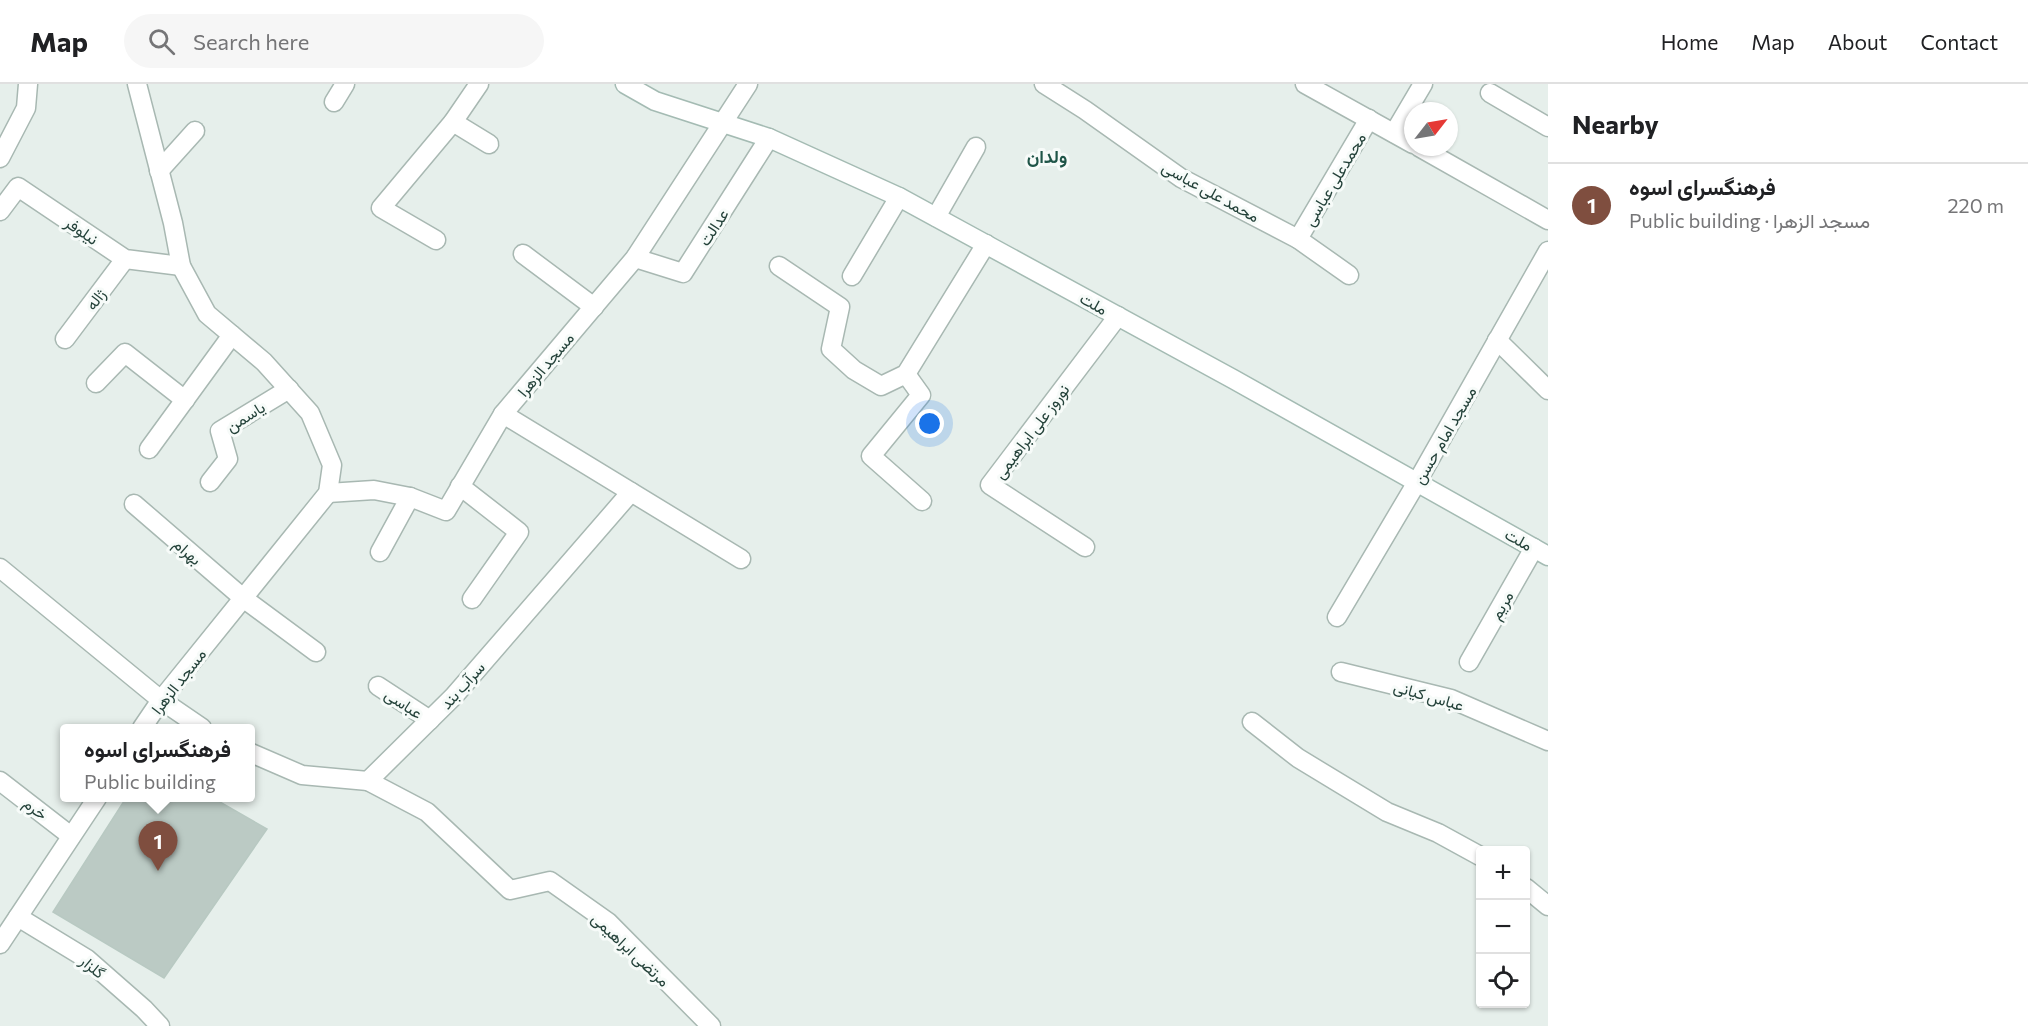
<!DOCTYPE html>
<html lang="en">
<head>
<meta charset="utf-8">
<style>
  :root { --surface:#fff; --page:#f6f6f6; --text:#202124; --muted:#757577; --line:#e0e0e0; --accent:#7f4e3f }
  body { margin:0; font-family:Commissioner,Vazirmatn,sans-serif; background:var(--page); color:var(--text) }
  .controls { position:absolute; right:18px; bottom:18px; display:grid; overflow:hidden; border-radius:6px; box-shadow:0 2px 4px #0004 }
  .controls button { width:54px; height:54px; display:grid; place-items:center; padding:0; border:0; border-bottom:2px solid var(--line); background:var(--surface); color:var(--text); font:30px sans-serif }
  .compass { position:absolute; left:1404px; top:18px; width:54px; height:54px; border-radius:50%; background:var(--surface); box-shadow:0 2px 4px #0004; rotate:59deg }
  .you { position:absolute; left:930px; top:340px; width:21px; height:21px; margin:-15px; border:4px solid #fff; border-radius:50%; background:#1a73e8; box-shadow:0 0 0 9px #1a73e833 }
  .badge { display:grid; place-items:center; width:39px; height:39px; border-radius:50%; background:var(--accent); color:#fff; font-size:20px; font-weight:700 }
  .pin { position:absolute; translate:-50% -50px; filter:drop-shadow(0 2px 3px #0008) }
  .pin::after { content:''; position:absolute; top:32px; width:21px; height:18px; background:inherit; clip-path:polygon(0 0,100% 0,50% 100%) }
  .popup { position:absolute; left:60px; top:640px; width:195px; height:78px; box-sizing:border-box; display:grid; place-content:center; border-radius:6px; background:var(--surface); filter:drop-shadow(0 2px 4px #0005); font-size:20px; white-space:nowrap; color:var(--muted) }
  .popup b { font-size:22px; color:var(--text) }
  .popup::after { content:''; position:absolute; left:50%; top:100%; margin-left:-12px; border:12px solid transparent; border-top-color:var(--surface) }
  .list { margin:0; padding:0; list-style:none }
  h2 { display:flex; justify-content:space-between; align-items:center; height:78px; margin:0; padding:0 24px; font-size:26px }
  h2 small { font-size:20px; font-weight:400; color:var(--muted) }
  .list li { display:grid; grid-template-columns:39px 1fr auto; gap:18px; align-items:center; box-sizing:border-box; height:84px; padding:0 24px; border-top:2px solid var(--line) }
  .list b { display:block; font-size:22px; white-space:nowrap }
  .list p { margin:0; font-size:20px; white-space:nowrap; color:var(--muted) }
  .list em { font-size:20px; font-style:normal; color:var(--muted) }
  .icon { flex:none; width:33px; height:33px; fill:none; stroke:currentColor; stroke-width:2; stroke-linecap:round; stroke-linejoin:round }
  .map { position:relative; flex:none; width:1548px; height:942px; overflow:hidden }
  header { display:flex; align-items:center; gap:36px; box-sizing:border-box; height:84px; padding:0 30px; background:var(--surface); border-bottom:2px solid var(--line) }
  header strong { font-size:28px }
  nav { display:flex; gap:33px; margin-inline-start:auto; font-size:21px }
  .search { width:420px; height:54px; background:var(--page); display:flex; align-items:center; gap:15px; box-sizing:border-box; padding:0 21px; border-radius:33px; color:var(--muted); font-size:22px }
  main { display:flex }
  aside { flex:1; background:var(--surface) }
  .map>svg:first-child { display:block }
  .building { fill:#bbcac4; stroke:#b8c9c2; stroke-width:1.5 }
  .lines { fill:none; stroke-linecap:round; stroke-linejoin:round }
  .street-casing { stroke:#a8b8b2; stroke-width:21 }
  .secondary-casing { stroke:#a4bbb3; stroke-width:21 }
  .street { stroke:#fff; stroke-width:18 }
  .secondary { stroke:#fff; stroke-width:18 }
  .labels { text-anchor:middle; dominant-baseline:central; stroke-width:6; stroke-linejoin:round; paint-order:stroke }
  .street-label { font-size:16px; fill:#24423a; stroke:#f7fbf9 }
  .neighbourhood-label { font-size:18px; font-weight:bold; fill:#1f5548; stroke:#f7fbf9 }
</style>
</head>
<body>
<header>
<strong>Map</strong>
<div class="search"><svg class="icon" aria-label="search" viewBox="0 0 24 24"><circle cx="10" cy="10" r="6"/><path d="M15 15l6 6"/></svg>Search here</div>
<nav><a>Home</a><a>Map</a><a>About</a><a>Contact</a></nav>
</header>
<main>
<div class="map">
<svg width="1548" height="942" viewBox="0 0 1548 942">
  <rect width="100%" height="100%" fill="#e6efeb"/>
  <polygon class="building" points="126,714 213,714 267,745 164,894 53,828"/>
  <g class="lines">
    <g class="street-casing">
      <g id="street">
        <polyline points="137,0 173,139 181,182 207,230 264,278 310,329 332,381 328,409 161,616 142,644"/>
        <polyline points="1044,0 1085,26 1181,94 1298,155 1349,191"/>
        <polyline points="1305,0 1413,60"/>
        <polyline points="1490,9 1548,43"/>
        <polyline points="334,18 345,0"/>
        <polyline points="453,38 489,60"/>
        <polyline points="1394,49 1423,0"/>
        <polyline points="1419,63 1548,136"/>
        <polyline points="0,74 26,24 28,0"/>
        <polyline points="159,87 195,47"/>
        <polyline points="0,127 18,103 125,175 181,182"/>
        <polyline points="936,133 976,63"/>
        <polyline points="1298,155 1369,35"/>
        <polyline points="436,156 381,124 453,38 479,0"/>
        <polyline points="523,170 594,223"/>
        <polyline points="635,174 683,189 769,54"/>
        <polyline points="779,182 840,223 831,265 854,286 881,302 906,290 986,160"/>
        <polyline points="852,192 899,113"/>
        <polyline points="65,255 125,175"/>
        <polyline points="1497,256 1548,306"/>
        <polyline points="906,290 921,311 871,372 922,417"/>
        <polyline points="96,299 125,269 185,316"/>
        <polyline points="503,330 741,475"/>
        <polyline points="149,365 232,251"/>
        <polyline points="210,398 228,375 220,347 289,305"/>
        <polyline points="460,402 519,448 472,515"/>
        <polyline points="328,409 374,406 410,413 446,427 503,330 635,174 748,0"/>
        <polyline points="134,420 243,514 316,568"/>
        <polyline points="1085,463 990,401 1118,232"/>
        <polyline points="380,468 410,413"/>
        <polyline points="0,484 161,616 202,644"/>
        <polyline points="1337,533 1417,398 1548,167"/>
        <polyline points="1469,578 1534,464"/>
        <polyline points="1341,588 1451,615 1548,657"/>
        <polyline points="378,602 430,636"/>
        <polyline points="1252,638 1298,674 1387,728 1438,749 1480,772"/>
        <polyline points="251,669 302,691 368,697 454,612 631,408"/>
        <polyline points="0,697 71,752"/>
        <polyline points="368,697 427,728 510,806 550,797 608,838 711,942"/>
        <polyline points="1526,804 1548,822"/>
        <polyline points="18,833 87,875 144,925 160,942"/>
        <polyline points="0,860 97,714"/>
      </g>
    </g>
    <g class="secondary-casing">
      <polyline id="secondary" points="625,0 655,17 769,54 899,113 1233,295 1548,472"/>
    </g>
    <use href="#street" class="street"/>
    <use href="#secondary" class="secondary"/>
  </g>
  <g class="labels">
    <g class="street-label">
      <text transform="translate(1334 95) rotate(-59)">محمدعلی عباسی</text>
      <text transform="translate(1211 107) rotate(29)">محمد علی عباسی</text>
      <text transform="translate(713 143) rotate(-57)">عدالت</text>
      <text transform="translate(82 146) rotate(34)">نیلوفر</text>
      <text transform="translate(95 215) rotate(-53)">ژاله</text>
      <text transform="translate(1094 219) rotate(29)">ملت</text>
      <text transform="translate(545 280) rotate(-50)">مسجد الزهرا</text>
      <text transform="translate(245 332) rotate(-32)">یاسمن</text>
      <text transform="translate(1031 347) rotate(-53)">نوروز علی ابراهیمی</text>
      <text transform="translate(1444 351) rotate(-60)">مسجد امام حسن</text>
      <text transform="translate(1519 455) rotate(29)">ملت</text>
      <text transform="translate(188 467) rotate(41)">بهرام</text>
      <text transform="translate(1501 521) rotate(-60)">مریم</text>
      <text transform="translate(178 597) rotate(-52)">مسجد الزهرا</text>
      <text transform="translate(462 601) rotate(-48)">سرآب بند</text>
      <text transform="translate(1429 611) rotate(16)">عباس کیانی</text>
      <text transform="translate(404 619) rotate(33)">عباسی</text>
      <text transform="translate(36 724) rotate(38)">خرم</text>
      <text transform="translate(631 865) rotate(43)">مرتضی ابراهیمی</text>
      <text transform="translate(93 882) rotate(39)">گلزار</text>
    </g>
    <g class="neighbourhood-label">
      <text x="1047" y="72">ولدان</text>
    </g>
  </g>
</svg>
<div class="controls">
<button>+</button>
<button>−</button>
<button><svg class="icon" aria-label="locate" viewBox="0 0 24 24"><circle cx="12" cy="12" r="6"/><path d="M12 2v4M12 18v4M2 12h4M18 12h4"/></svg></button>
</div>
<svg class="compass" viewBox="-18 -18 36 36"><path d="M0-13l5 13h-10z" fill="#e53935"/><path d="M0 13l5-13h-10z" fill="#757577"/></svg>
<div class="you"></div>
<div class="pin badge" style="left:158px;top:787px">1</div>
<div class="popup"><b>فرهنگسرای اسوه</b>Public building</div>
</div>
<aside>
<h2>Nearby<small></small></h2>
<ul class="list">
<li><span class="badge">1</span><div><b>فرهنگسرای اسوه</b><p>Public building · مسجد الزهرا</p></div><em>220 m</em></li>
</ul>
</aside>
</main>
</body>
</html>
